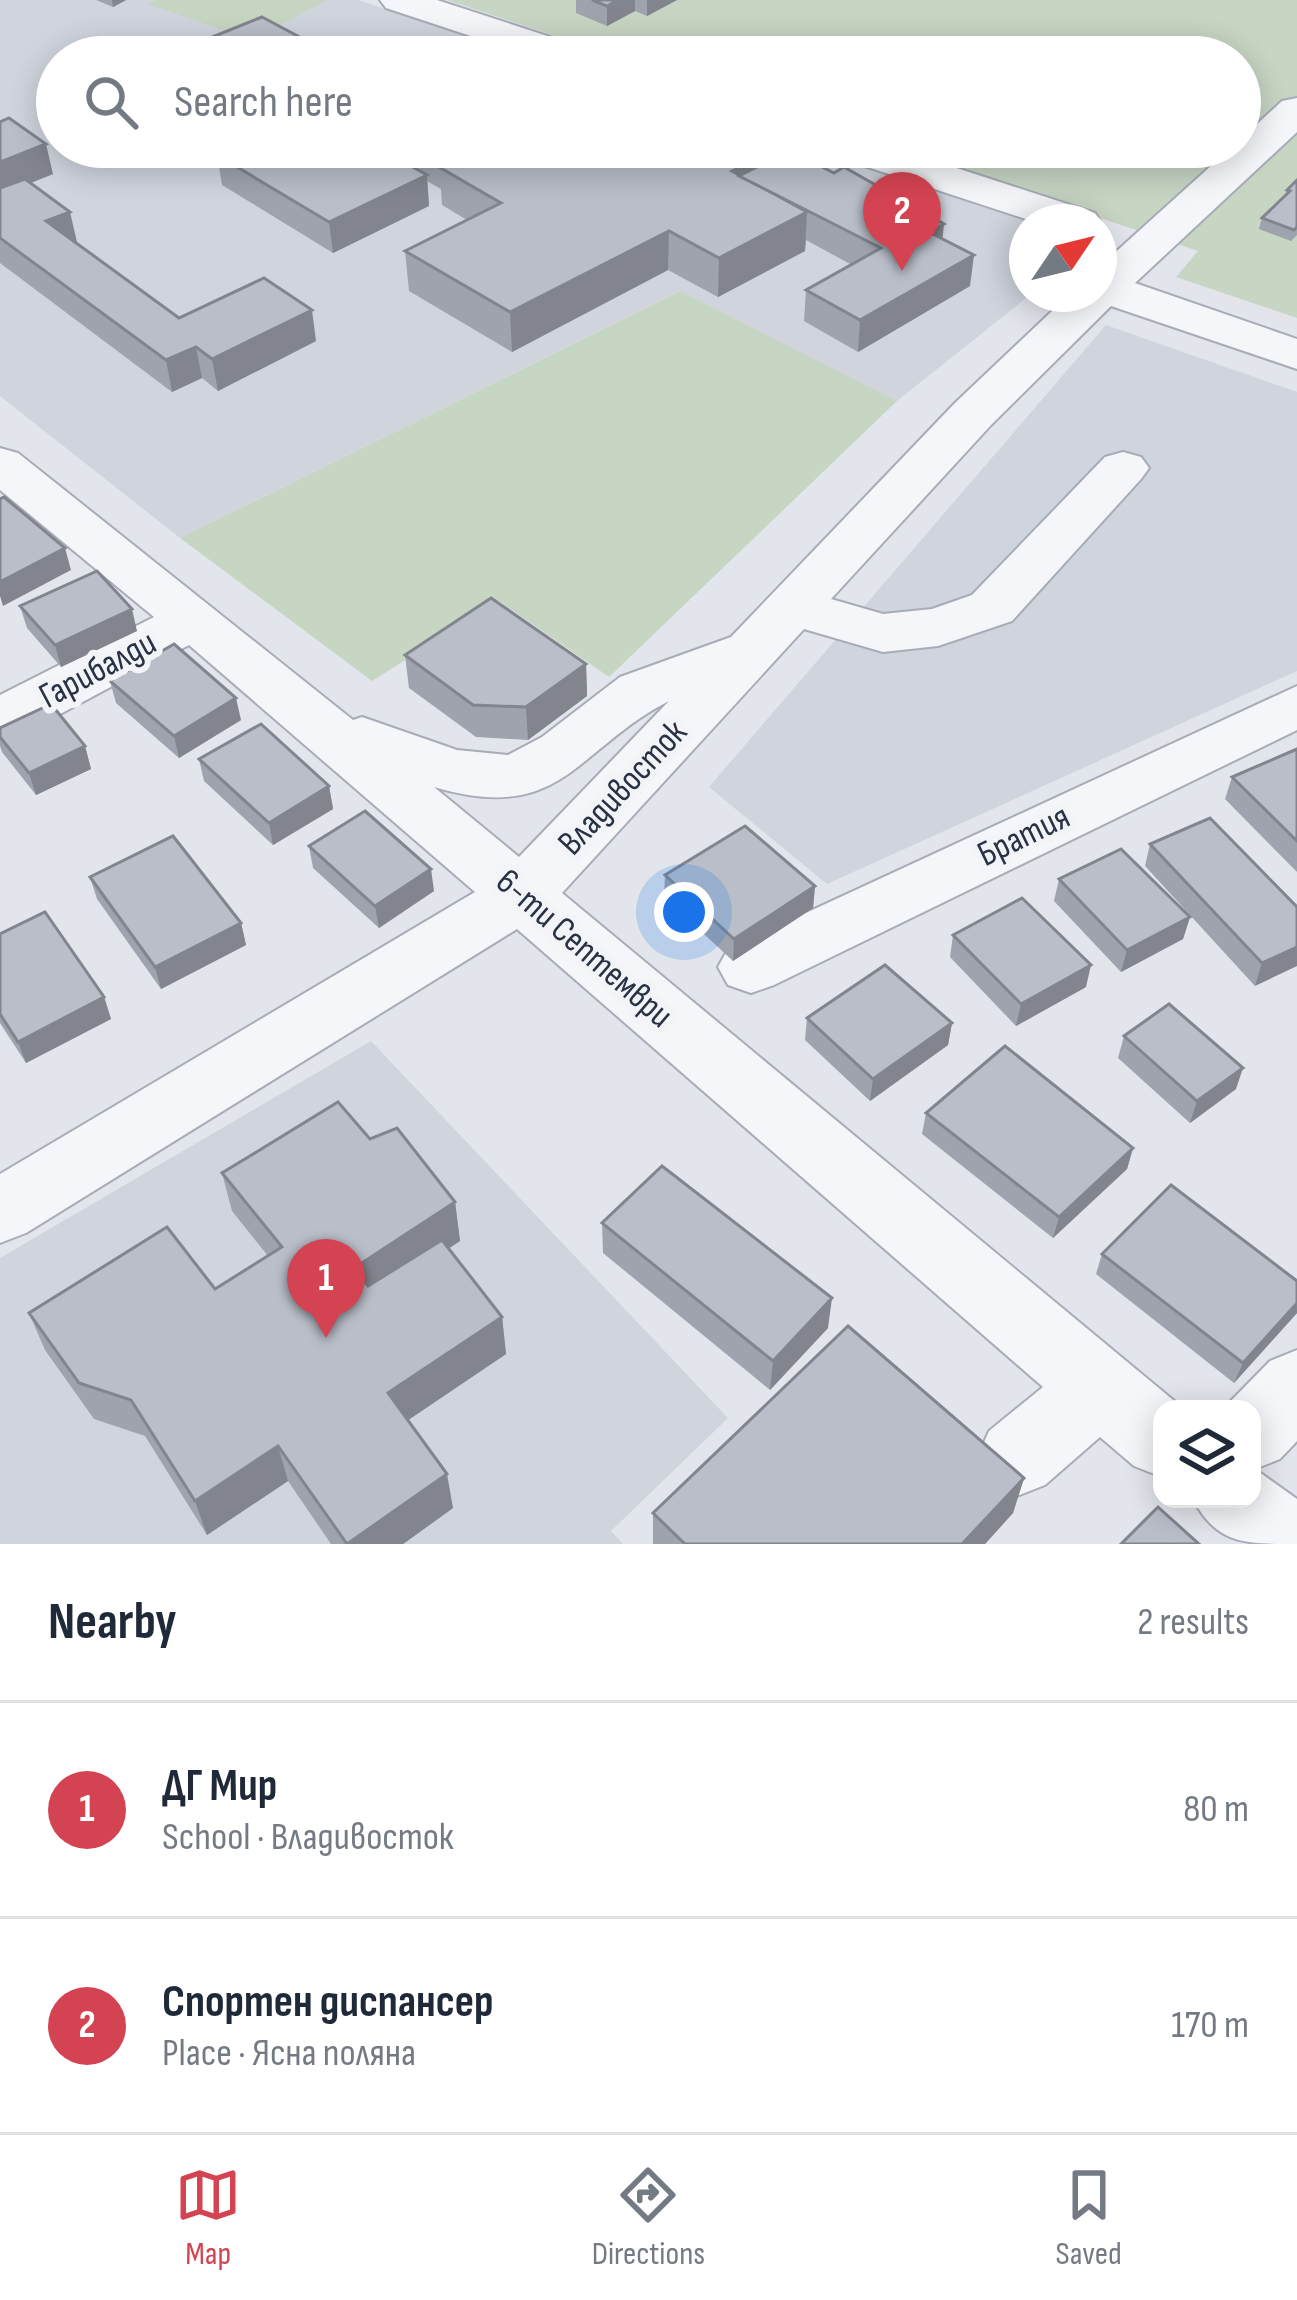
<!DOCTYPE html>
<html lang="en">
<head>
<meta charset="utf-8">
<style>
  :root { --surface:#fff; --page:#f6f6f7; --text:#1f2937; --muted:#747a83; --line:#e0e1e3; --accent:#d44351 }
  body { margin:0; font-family:"Sofia Sans Condensed",sans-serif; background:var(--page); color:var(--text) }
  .controls { position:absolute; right:36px; bottom:36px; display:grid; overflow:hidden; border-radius:24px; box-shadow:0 6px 30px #0003 }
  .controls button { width:108px; height:108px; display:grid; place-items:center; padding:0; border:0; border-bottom:3px solid var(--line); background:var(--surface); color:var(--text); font:60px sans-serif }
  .compass { position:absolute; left:1009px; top:204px; width:108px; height:108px; border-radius:50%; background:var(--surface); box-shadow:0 6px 30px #0003; rotate:55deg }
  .you { position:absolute; left:684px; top:912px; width:42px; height:42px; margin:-30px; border:9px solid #fff; border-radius:50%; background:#1a73e8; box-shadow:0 0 0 18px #1a73e833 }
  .badge { display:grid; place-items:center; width:78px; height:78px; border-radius:50%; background:var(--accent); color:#fff; font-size:39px; font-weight:700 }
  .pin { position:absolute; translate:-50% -99px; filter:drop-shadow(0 3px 6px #0008) }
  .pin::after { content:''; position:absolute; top:63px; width:42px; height:36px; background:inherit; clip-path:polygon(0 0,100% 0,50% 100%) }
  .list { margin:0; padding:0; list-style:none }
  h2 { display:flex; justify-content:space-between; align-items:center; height:156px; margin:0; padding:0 48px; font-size:51px }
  h2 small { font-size:39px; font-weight:400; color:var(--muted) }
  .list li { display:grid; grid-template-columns:78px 1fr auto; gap:36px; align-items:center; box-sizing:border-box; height:216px; padding:0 48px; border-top:3px solid var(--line) }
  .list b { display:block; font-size:45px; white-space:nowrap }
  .list p { margin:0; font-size:39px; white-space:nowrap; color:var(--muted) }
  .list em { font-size:39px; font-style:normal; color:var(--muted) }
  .icon { flex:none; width:66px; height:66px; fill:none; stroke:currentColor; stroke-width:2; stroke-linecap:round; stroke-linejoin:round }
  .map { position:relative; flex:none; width:1297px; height:1544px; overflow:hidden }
  .search { position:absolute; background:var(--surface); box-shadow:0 6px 30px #0003; left:36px; right:36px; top:36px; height:132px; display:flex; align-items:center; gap:30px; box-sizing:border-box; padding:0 42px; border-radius:66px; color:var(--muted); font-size:45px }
  .sheet { height:588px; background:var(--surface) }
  nav { display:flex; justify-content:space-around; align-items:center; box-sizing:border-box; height:168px; border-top:3px solid var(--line); background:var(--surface); font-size:33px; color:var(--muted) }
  nav a { display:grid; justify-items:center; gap:6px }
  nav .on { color:var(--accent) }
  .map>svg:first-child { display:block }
  .built { fill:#d0d4dd }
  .green { fill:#c7d5c3 }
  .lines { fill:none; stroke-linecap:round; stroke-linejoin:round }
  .minor-casing { stroke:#a7acb6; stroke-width:4 }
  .minor { fill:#f5f6f9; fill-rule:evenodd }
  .wall { fill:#9fa3ad }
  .shaded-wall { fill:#82858d }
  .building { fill:#b9bec9; stroke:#82858d; stroke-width:3 }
  .labels { text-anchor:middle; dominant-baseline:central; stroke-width:12; stroke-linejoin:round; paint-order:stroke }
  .street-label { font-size:36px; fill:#293244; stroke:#f2f4f8 }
</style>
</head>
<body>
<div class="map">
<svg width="1297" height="1544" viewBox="0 0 1297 1544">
  <rect width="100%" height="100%" fill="#e2e5eb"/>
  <g class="built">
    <polygon points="0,0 358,0 535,57 57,57 57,147 814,147 1047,222 1027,222 1027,294 1031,294 897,401 679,291 180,538 0,396"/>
    <polygon points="1106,325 1297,392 1297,671 827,884 709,787"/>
    <polygon points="371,1041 728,1418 611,1531 623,1544 0,1544 0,1258"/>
  </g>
  <g class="green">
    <polygon points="156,0 327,0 252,40 148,4"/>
    <polygon points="447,0 1297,0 1297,318 1176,277 1198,251 891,147 1240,147 1240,57 619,57"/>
    <polygon points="680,291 897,401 609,677 499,601 372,681 180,538"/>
  </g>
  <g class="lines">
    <g class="minor-casing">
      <g id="minor">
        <polygon points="380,0 437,0 587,49 593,57 534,57 386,8"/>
        <path d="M 1297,98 L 1297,132 L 1135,283 L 1297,339 L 1297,369 L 1111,306 L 991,425 L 831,599 L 883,614 L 932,609 L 972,595 L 1105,457 L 1123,452 L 1141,457 L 1149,468 L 1141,479 L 1012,621 L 938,646 L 883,652 L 804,629 L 562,893 L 1184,1409 L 1162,1409 L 1162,1477 L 1134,1466 L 1100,1437 L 1045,1485 L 1017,1496 L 989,1485 L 977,1458 L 989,1431 L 1043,1387 L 517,929 L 26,1233 L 0,1243 L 0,1174 L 475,892 L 189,645 L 21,735 L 0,741 L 0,695 L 154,617 L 0,490 L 0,448 L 18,453 L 353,720 L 362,717 L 457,750 L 508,755 L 542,737 L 620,677 L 731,637 L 955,403 L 1070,294 L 1099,294 L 1099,267 L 1232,147 L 1240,147 L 1240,140 L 1282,101 ZM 669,701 L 519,857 L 434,787 C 563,825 574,750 669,701 Z"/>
        <polygon points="828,147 892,147 1095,213 1101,222 1035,222 834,156"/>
        <polygon points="1297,686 1297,730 774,985 751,993 728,985 718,967 728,949"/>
        <path d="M 1297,1350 L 1297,1441 L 1280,1459 L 1255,1469 L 1297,1499 L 1297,1544 C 1243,1544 1217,1544 1193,1499 L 1252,1499 L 1252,1409 L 1223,1409 L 1270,1361 Z"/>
      </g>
    </g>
    <use href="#minor" class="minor"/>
  </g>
  <g class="wall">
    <polygon points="96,0 126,0 113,7"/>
    <polygon points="576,0 677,0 647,16 635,11 607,26 576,13"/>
    <polygon points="195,44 337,57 197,57"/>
    <polygon points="0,122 53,174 31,183 77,242 76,243 179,318 316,341 218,391 202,378 172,392 0,263"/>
    <polygon points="379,147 790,147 790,150 943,239 970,286 858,352 804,321 806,290 852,265 806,240 805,251 718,297 668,270 512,352 409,291 405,251 467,220 442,205 441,189 427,181 429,206 333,253 222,185 217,155 379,149"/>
    <polygon points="1297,180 1297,235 1291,241 1259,229 1262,218 1286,196 1287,190"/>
    <polygon points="20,606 137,631 61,667 27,628"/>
    <polygon points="405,655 586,664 587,696 528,740 476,737 409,688"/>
    <polygon points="110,681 241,720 179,758 116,703"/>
    <polygon points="0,728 85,746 91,769 36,795 2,752 0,746"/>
    <polygon points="1297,749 1297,872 1225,799 1232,777"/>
    <polygon points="199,759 329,786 333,809 273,845 204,781"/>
    <polygon points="1150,844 1297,907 1255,986 1145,866"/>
    <polygon points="309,846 434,891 379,928 313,868"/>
    <polygon points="665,875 815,886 813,908 733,961 664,897"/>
    <polygon points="90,877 241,923 246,945 161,989 97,899"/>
    <polygon points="1059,879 1190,917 1183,939 1121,972 1054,901"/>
    <polygon points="0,934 104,997 111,1019 26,1063 0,1023"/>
    <polygon points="953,935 1086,987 1016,1026 950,957"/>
    <polygon points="807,1018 952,1023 948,1045 870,1101 805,1040"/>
    <polygon points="1124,1036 1236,1089 1190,1123 1118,1058"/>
    <polygon points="926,1113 1133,1148 1127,1169 1053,1238 922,1134"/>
    <polygon points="370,1139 455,1202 460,1241 449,1248 502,1317 506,1354 408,1420 453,1508 403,1544 331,1544 288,1481 207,1535 145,1436 94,1419 45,1350 29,1313 215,1289 268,1256 232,1211 222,1173"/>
    <polygon points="602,1223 828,1328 770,1390 603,1253"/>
    <polygon points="1102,1254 1297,1281 1297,1313 1234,1383 1096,1274"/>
    <polygon points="1024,1478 1013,1513 985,1544 653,1544 653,1513"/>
  </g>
  <g class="shaded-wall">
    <polygon points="112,0 126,0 113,7"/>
    <polygon points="618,0 635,0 635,11 607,26 607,6"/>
    <polygon points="647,0 677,0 647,16"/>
    <polygon points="46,144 53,174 0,195 0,162"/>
    <polygon points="463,147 527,147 439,167 439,159"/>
    <polygon points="781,147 790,147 788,180 760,195 732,171"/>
    <polygon points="427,175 429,206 333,253 329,222"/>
    <polygon points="789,200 788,222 807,212 805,251 718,297 719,258 779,205"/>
    <polygon points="70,212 77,242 53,252 46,221"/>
    <polygon points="944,224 941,254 929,232"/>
    <polygon points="669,231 668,270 512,352 510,312"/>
    <polygon points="974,255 970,286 858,352 860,320"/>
    <polygon points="312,310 316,341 218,391 212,359"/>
    <polygon points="196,347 202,378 172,392 166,360"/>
    <polygon points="65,548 71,570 3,606 0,596 0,582"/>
    <polygon points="132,609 137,631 61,667 55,645"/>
    <polygon points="586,664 587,696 528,740 526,707"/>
    <polygon points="236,698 241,720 179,758 174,736"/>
    <polygon points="85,746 91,769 36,795 29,773"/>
    <polygon points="329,786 333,809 273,845 269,823"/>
    <polygon points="431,869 434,891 379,928 375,906"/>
    <polygon points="815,886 813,908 733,961 734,939"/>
    <polygon points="1190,917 1183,939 1121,972 1127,950"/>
    <polygon points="241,923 246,945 161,989 155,967"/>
    <polygon points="1297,947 1297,966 1255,986 1262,963"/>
    <polygon points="1091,965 1086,987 1016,1026 1021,1004"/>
    <polygon points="104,997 111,1019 26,1063 18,1042"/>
    <polygon points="952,1023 948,1045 870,1101 873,1079"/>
    <polygon points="1243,1068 1236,1089 1190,1123 1197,1101"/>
    <polygon points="1133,1148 1127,1169 1053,1238 1059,1217"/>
    <polygon points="455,1202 460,1241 362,1306 354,1268"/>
    <polygon points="832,1298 828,1328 770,1390 773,1361"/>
    <polygon points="1297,1303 1297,1313 1234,1383 1243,1363"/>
    <polygon points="502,1317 506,1354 395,1429 388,1393"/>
    <polygon points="278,1446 288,1481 207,1535 195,1501"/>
    <polygon points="447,1474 453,1508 403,1544 347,1544"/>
    <polygon points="1024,1478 1013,1513 985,1544 962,1544"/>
  </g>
  <g class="building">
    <polygon points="592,0 618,0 607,6"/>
    <polygon points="262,17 337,57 218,57 195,44"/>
    <polygon points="9,118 46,144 0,162 0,122"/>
    <polygon points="235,147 376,147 427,175 329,222 217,155"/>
    <polygon points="417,147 463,147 439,159"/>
    <polygon points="479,147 781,147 732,171 807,212 719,258 669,231 510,312 405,251 501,203 439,167"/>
    <polygon points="790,150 834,173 844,167 944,224 929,232 974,255 860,320 806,290 881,248 739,176"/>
    <polygon points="25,179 70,212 46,221 179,318 264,278 312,310 212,359 196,347 166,360 0,238 0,188"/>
    <polygon points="1297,180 1297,227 1294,230 1262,218 1290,191 1287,190"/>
    <polygon points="4,497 65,548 0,582 0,499"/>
    <polygon points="97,571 132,609 55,645 20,606"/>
    <polygon points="491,598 586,664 526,707 473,705 405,655"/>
    <polygon points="174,644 236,698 174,736 110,681"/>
    <polygon points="51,704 85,746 29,773 0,737 0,728"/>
    <polygon points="261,724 329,786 269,823 199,759"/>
    <polygon points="1297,749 1297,841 1232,777"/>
    <polygon points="365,811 431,869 375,906 309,846"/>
    <polygon points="1210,818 1297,907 1297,947 1262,963 1150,844"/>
    <polygon points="745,826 815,886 734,939 665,875"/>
    <polygon points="173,836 241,923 155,967 90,877"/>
    <polygon points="1121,849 1190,917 1127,950 1059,879"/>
    <polygon points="1022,898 1091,965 1021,1004 953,935"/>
    <polygon points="45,912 104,997 18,1042 0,1014 0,934"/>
    <polygon points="885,965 952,1023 873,1079 807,1018"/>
    <polygon points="1169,1004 1243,1068 1197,1101 1124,1036"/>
    <polygon points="1005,1046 1133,1148 1059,1217 926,1113"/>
    <polygon points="338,1102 370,1139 397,1128 455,1202 354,1268 368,1286 442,1240 502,1317 388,1393 447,1474 347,1544 278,1446 195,1501 131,1400 79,1383 29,1313 167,1227 215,1289 282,1247 222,1173"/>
    <polygon points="662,1166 832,1298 773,1361 602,1223"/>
    <polygon points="1171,1185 1297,1281 1297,1303 1243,1363 1102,1254"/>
    <polygon points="848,1326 1024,1478 962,1544 685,1544 653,1513"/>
    <polygon points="1158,1507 1199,1544 1121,1544"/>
  </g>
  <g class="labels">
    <g class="street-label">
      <text transform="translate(98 670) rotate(-28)">Гарибалди</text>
      <text transform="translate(623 788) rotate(-47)">Владивосток</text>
      <text transform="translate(1024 836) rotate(-26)">Братия</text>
      <text transform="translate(584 949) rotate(41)">6-ти Септември</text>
    </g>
  </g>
</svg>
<div class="controls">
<button><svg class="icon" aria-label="layers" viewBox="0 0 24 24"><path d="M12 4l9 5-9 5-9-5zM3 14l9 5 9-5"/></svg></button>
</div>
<svg class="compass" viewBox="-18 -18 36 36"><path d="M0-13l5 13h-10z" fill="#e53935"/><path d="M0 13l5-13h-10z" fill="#747a83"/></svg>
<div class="you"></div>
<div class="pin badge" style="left:326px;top:1338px">1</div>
<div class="pin badge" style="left:902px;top:271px">2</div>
<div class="search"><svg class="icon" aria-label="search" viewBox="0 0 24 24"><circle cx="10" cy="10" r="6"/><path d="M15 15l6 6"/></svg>Search here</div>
</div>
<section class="sheet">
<h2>Nearby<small>2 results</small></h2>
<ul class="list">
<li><span class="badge">1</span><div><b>ДГ Мир</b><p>School · Владивосток</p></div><em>80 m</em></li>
<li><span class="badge">2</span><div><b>Спортен диспансер</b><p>Place · Ясна поляна</p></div><em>170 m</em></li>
</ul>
</section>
<nav>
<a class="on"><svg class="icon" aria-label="map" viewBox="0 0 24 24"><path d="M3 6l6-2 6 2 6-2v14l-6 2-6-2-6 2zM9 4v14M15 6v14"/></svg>Map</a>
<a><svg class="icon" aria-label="directions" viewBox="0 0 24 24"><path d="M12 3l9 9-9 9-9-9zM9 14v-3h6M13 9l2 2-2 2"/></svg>Directions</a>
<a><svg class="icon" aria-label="saved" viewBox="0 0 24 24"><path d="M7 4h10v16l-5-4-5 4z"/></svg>Saved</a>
</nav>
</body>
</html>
